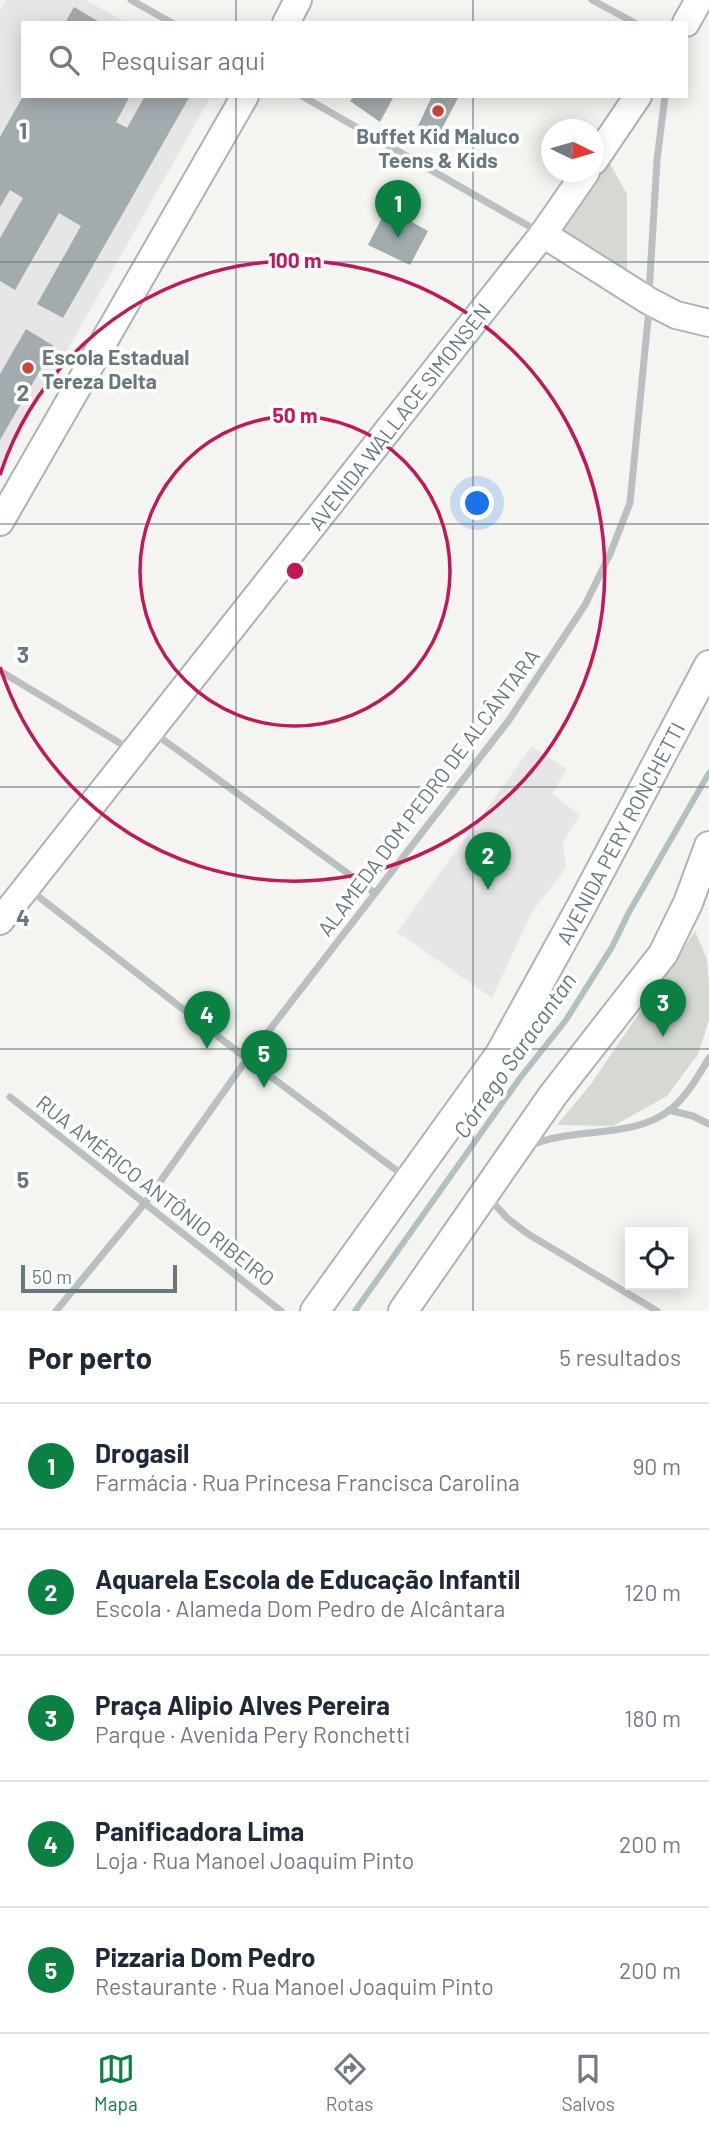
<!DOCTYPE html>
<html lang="pt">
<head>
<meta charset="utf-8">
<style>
  :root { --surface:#fff; --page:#f6f6f7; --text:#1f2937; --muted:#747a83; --line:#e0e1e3; --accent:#0b8043 }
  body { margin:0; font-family:Barlow,sans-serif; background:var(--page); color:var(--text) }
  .controls { position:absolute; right:21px; bottom:21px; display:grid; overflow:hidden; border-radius:0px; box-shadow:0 4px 18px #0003 }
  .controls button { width:63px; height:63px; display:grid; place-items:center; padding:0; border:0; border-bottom:2px solid var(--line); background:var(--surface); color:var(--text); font:35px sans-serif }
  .compass { position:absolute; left:541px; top:119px; width:63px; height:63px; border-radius:50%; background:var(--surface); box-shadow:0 4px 18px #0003; rotate:95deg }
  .scale { position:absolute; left:21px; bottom:18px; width:156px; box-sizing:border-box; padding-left:7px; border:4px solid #67787f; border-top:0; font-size:19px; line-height:24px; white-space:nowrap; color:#67787f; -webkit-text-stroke:5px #fff; paint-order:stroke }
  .you { position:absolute; left:478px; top:504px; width:24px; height:24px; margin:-18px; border:5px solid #fff; border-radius:50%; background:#1a73e8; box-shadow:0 0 0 10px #1a73e833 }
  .badge { display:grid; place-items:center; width:46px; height:46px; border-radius:50%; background:var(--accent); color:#fff; font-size:23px; font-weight:700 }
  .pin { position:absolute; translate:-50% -58px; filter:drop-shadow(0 2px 4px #0008) }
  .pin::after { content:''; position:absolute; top:37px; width:24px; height:21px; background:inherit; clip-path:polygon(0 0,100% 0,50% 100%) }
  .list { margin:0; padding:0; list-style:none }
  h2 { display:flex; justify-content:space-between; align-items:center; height:91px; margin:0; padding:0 28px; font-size:30px }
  h2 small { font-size:23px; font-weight:400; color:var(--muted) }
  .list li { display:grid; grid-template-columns:46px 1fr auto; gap:21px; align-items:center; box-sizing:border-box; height:126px; padding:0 28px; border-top:2px solid var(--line) }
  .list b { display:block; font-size:26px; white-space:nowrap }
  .list p { margin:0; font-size:23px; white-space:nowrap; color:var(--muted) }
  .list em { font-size:23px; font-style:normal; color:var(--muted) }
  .icon { flex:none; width:38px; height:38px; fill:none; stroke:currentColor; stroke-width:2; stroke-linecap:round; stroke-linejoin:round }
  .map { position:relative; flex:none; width:709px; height:1311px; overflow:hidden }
  .search { position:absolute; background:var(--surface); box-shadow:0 4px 18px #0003; left:21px; right:21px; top:21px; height:77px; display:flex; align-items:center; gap:18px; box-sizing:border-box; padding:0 24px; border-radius:0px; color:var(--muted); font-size:26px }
  .sheet { height:721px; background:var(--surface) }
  nav { display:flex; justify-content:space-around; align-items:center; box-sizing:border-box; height:98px; border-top:2px solid var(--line); background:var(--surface); font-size:19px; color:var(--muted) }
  nav a { display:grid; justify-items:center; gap:4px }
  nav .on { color:var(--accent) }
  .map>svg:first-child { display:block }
  .built { fill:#e5e6e5 }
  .green { fill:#d5d9d1 }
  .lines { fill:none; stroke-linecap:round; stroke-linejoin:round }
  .stream { stroke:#b2c0c2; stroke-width:6 }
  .building { fill:#a2abae }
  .secondary-casing { stroke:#acb3b6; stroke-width:30 }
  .primary-casing { stroke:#aeb3b5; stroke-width:32 }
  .street { stroke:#babfc1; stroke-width:7 }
  .secondary { stroke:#fff; stroke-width:26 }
  .primary { stroke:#fff; stroke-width:28 }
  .grid { fill:none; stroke:#67787f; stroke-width:2; stroke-opacity:0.55 }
  .ring { fill:none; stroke:#c2185b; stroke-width:3.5 }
  .poi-dot { fill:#ce4538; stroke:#fff; stroke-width:2.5 }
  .labels { text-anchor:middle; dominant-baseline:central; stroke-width:7; stroke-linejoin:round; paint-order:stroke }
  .poi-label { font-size:21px; font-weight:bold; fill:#67787f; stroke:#fff }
  .street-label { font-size:21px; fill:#67787f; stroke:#fff }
  .water-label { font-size:23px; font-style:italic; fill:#63797c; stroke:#fff }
  .grid-label { font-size:23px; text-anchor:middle; font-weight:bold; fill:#67787f; stroke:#fff; stroke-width:7; stroke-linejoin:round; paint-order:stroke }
  .centre { fill:#c2185b; stroke:#fff; stroke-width:3.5 }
  .ring-label { font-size:21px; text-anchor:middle; font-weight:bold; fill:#c2185b; stroke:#fff; stroke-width:7; stroke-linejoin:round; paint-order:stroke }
</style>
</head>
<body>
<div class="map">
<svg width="709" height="1311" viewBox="0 0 709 1311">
  <rect width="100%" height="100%" fill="#f4f4f1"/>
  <g class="built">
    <polygon points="6,0 85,0 127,23 23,23 23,96 211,96 0,469 0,10"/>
    <polygon points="532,746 567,769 552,794 580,815 563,842 566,868 532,912 492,998 397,932"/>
  </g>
  <g class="green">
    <polygon points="609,162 627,194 627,272 562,231"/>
    <polygon points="695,931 707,959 709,985 709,1020 698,1054 667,1096 613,1126 557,1125 591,1084"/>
  </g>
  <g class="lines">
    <polyline class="stream" points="355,1311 520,1078 566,1020 612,947 628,914 709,773"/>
  </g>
  <g class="building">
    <polygon points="74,7 101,23 65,23"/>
    <polygon points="23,96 74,96 78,98 79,96 130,96 116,122 127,128 145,96 190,96 63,318 37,304 81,226 59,213 15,290 0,281 0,238 23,198 10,190 0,207 0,137"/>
    <polygon points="354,96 394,96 380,122 350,101"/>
    <polygon points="432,96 459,96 437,138 418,126"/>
    <polygon points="387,208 428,231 410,265 368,245"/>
    <polygon points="26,329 54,346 0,440 0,374"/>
  </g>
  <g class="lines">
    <g class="secondary-casing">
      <g id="secondary">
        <polyline points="286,23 298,0"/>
        <polyline points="686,23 699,0"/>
        <polyline points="594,161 638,96"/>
        <polyline points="543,234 649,301 676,315 709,323"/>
        <polyline points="0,522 245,96"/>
        <polyline points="0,921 543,234 586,172"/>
      </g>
    </g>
    <g class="primary-casing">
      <g id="primary">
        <polyline points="315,1311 500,1054 581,907 709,665"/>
        <polyline points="403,1311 553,1095 663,954 688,903 709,846"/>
      </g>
    </g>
    <g class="street">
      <polyline points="131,0 172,23"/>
      <polyline points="592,0 635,23"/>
      <polyline points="302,96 539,232"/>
      <polyline points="649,293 657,160 665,96"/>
      <polyline points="0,671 128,748"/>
      <polyline points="154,733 375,893"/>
      <polyline points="30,890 247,1059 404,1176"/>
      <polyline points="10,1097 281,1311"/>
      <polyline points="669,1110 693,1116 709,1124"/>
      <path d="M 529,1146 C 573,1126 631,1140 670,1110 C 687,1096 698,1076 709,1058"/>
      <polyline points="490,1199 507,1218 528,1234 657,1311"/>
      <polyline points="56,1311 145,1203 247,1059 509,720 585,605 610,554 630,503 649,309"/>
    </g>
    <use href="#secondary" class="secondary"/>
    <use href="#primary" class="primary"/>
  </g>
  <path class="grid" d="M 236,0 L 236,23M 473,0 L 473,23M 236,96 L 236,1311M 473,96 L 473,1311M 0,262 L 709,262M 0,524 L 709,524M 0,787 L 709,787M 0,1049 L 709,1049"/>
  <g class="ring">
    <circle cx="295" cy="571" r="155"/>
    <path d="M0 475A310 310 0 1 1 0 667"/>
  </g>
  <g class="poi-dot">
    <circle cx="438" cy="111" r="7"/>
    <circle cx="28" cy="368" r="7"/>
  </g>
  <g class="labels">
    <g class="poi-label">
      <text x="438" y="135">Buffet Kid Maluco<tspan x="438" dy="24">Teens &amp; Kids</tspan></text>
      <text x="42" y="356" text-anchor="start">Escola Estadual<tspan x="42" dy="24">Tereza Delta</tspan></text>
    </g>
    <g class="street-label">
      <text transform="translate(399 416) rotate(-52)">AVENIDA WALLACE SIMONSEN</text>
      <text transform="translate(428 792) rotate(-53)">ALAMEDA DOM PEDRO DE ALCÂNTARA</text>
      <text transform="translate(620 833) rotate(-62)">AVENIDA PERY RONCHETTI</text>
      <text transform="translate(156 1190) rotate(38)">RUA AMÉRICO ANTÔNIO RIBEIRO</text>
    </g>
    <g class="water-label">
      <text transform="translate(514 1055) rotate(-55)">Córrego Saracantan</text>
    </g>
  </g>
  <g class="grid-label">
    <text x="23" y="139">1</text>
    <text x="23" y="401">2</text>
    <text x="23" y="663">3</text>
    <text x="23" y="926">4</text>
    <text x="23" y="1188">5</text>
  </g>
  <circle cx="295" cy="571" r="10" class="centre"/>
  <g class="ring-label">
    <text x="295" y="268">100 m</text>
    <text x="295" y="423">50 m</text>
  </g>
</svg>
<div class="controls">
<button><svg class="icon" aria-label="locate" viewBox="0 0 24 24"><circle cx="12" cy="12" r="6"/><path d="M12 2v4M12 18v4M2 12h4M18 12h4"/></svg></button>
</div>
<svg class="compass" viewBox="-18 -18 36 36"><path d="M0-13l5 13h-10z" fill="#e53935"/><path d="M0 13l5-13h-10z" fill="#747a83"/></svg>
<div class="scale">50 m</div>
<div class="you"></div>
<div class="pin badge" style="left:398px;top:238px">1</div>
<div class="pin badge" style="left:488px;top:890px">2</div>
<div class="pin badge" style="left:663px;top:1037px">3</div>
<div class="pin badge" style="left:207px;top:1049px">4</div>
<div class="pin badge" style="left:264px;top:1088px">5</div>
<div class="search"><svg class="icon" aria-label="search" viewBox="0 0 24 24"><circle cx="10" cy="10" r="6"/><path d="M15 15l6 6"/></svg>Pesquisar aqui</div>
</div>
<section class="sheet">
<h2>Por perto<small>5 resultados</small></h2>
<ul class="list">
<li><span class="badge">1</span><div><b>Drogasil</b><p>Farmácia · Rua Princesa Francisca Carolina</p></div><em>90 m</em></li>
<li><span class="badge">2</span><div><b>Aquarela Escola de Educação Infantil</b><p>Escola · Alameda Dom Pedro de Alcântara</p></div><em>120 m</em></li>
<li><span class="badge">3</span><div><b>Praça Alipio Alves Pereira</b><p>Parque · Avenida Pery Ronchetti</p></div><em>180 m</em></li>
<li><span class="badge">4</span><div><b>Panificadora Lima</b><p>Loja · Rua Manoel Joaquim Pinto</p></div><em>200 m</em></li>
<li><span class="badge">5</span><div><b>Pizzaria Dom Pedro</b><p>Restaurante · Rua Manoel Joaquim Pinto</p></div><em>200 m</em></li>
</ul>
</section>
<nav>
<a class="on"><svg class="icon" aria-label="map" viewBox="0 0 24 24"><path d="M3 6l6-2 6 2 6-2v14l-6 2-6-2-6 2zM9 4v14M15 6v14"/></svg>Mapa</a>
<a><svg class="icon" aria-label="directions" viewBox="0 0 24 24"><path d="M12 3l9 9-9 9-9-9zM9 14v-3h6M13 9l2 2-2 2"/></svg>Rotas</a>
<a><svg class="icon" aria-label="saved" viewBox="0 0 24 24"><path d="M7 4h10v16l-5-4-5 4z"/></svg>Salvos</a>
</nav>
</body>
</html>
